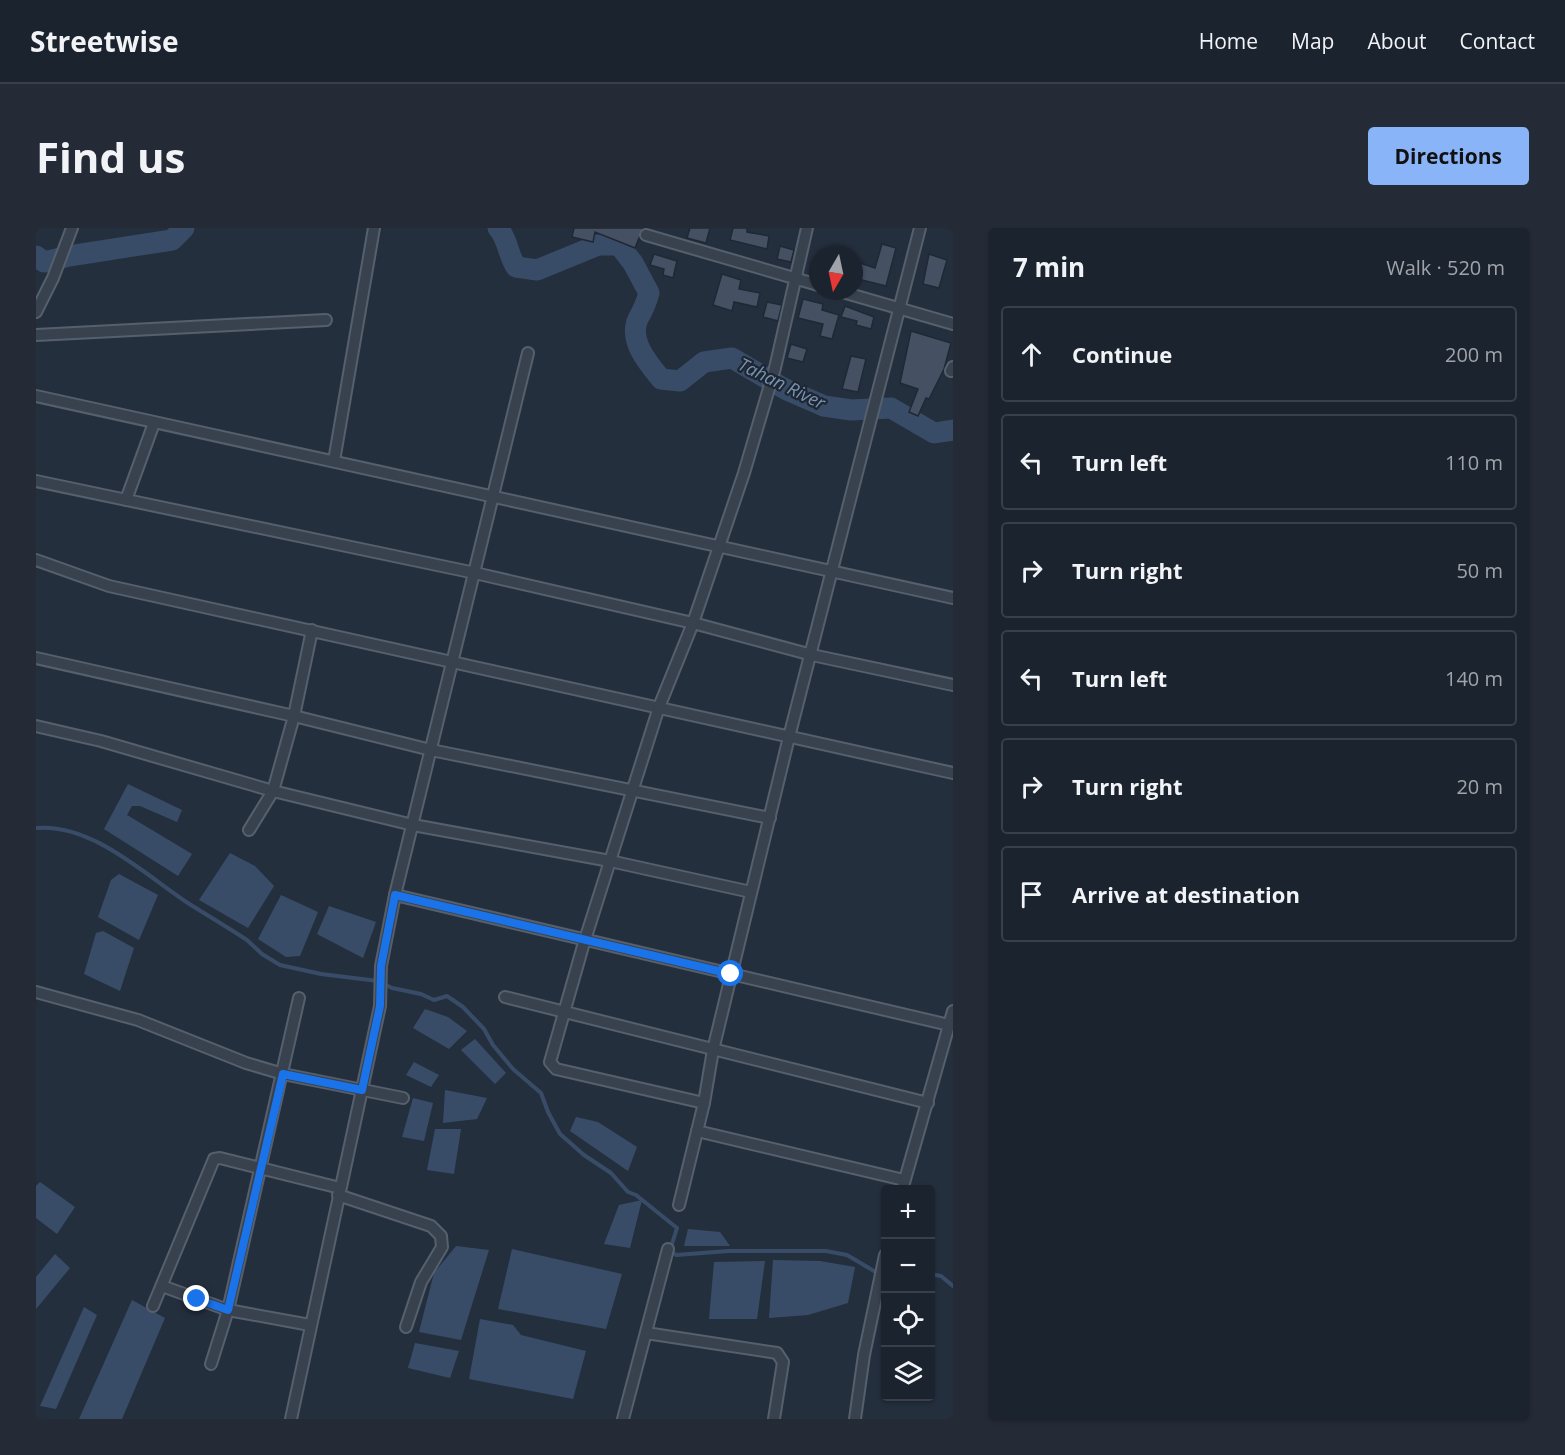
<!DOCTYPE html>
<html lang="en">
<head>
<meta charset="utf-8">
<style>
  :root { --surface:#1b232e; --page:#242b36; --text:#f1f3f6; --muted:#a0a4aa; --line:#39404a; --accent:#8ab4f8 }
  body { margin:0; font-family:"Open Sans",sans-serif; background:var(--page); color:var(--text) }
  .controls { position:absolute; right:18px; bottom:18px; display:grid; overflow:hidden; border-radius:6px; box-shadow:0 2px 4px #0004 }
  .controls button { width:54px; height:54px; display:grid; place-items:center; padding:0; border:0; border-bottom:2px solid var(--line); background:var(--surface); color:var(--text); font:30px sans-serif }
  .compass { position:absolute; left:773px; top:18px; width:54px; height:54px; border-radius:50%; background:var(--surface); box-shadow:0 2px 4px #0004; rotate:189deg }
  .stop { position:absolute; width:18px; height:18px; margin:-14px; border:4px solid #1a73e8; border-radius:50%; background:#fff }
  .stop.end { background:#1a73e8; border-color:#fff; box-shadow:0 2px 6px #0008 }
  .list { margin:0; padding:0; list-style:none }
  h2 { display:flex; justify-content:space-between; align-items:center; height:78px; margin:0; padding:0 24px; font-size:26px }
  h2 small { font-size:20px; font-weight:400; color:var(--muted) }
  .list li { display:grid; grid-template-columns:39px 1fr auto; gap:18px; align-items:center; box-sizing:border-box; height:96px; margin:0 12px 12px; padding:0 12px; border:2px solid var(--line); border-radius:6px }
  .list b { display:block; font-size:22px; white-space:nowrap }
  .list em { font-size:20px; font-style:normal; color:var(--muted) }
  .icon { flex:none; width:33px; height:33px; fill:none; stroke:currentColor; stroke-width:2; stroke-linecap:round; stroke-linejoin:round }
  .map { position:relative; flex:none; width:917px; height:1191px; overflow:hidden; border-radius:6px }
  header { display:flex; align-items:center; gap:36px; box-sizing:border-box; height:84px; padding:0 30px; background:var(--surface); border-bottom:2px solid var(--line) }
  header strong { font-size:28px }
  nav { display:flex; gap:33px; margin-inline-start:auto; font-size:21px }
  .intro { display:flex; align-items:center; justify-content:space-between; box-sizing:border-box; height:144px; padding:0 36px }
  h1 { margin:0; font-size:42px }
  .button { padding:15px 27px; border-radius:6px; background:var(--accent); color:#111; font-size:21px; font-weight:700 }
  main { display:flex; gap:36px; padding:0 36px }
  aside { flex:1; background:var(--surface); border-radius:6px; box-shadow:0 2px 4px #0004 }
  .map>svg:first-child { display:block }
  .water { fill:#394c67 }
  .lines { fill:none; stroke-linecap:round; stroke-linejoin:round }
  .stream { stroke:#394c67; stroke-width:4 }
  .river { stroke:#394c67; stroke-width:21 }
  .building { fill:#455162; stroke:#1f2835; stroke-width:1.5 }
  .street-casing { stroke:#565f6c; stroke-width:14 }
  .street { stroke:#38414e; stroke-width:10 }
  .route { stroke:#1a73e8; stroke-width:8 }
  .labels { text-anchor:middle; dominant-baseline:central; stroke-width:4.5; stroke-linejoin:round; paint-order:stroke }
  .water-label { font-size:18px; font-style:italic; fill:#7c92b1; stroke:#1d2633 }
</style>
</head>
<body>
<header>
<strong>Streetwise</strong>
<nav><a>Home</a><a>Map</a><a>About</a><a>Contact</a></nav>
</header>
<div class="intro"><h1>Find us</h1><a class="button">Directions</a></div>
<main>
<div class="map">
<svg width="917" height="1191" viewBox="0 0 917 1191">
  <rect width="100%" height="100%" fill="#242f3e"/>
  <g class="water">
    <polygon points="92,556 146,582 141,594 104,578 96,578 91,587 156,626 142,648 68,601"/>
    <polygon points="194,625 219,638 238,658 212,700 163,672"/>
    <polygon points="83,646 122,667 103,712 62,689 75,652"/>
    <polygon points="245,667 282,684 264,728 250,729 222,711"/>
    <polygon points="293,678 340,694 327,730 281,706"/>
    <polygon points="67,703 98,720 84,763 48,746 60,705"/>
    <polygon points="389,781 412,789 431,803 413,821 377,800"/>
    <polygon points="439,811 470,845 459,856 425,822"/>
    <polygon points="378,834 403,847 395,859 370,847"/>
    <polygon points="409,862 451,870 441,891 407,895"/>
    <polygon points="377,870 397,875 388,913 366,909"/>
    <polygon points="540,889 562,894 601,919 592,943 534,903"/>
    <polygon points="399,901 425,901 418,946 391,942"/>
    <polygon points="4,954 39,979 21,1006 0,990 0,958"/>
    <polygon points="606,972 594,1020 568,1016 583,977"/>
    <polygon points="652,1001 684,1004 694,1018 648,1018"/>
    <polygon points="420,1018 453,1022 425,1112 383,1104 398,1045"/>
    <polygon points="476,1021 586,1046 570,1101 462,1081"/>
    <polygon points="19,1026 34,1040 0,1081 0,1049"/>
    <polygon points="737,1032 784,1033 819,1039 812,1075 772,1087 733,1090"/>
    <polygon points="729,1033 721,1091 673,1091 678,1034"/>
    <polygon points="96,1072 129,1090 86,1191 43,1191"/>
    <polygon points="48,1079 61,1087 20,1181 4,1178"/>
    <polygon points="444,1091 477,1097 485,1107 550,1123 537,1171 433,1151"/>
    <polygon points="379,1115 423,1123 414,1150 372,1140"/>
  </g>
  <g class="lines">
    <g class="stream">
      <path d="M 0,600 C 57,595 110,648 155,677 C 174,689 193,700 211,712 L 226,726 L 244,737 L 285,746 L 342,753 L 356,760 L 385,766 L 398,772 L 411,768 L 427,779 L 448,801 L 457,817 L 477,841 L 505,865 L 512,884 L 524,906 L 548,927 L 575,945 L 592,964 L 600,967 L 641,1000 L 636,1016 L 636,1024 L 640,1027 L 692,1023 L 790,1023 L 811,1027 L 843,1046"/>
      <polyline points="894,1046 905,1048 917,1058"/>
    </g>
    <g class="river">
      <path d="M 462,0 C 472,11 472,27 480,39 L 501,42 L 562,17 L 583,17 L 597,35 L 613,65 C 610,76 607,82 602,91 C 592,113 613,136 625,151 L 644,153 L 668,134 L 696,130 L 749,161 L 788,178 L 815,182 L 855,180 L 898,205 L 917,202"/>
      <polyline points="0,28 8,34 33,28 136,12 148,0"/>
    </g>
  </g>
  <g class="building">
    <polygon points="538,0 607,0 599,20 559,4 557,14 536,9"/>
    <polygon points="654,0 674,0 670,15 651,10"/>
    <polygon points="697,0 711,0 711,4 733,8 731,21 694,12"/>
    <polygon points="846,16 860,20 850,58 818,50 818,33 839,40"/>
    <polygon points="744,18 758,22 755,34 741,31"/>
    <polygon points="618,26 641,33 637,50 627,47 628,41 614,37"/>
    <polygon points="893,26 911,32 903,60 887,56"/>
    <polygon points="686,46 705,52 703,61 724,65 721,79 698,74 696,83 677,77"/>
    <polygon points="767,71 787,76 786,82 803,87 796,111 784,108 787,96 762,90"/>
    <polygon points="731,74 746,77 742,93 727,89"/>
    <polygon points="809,78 838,89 835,101 820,97 821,93 805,89"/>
    <polygon points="875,103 915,115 908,141 893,171 890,170 882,188 873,184 882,161 864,155"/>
    <polygon points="755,116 771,121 767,134 751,130"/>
    <polygon points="815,128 830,131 822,164 806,161"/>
  </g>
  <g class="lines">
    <g class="street-casing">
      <g id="street">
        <polyline points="610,7 782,57"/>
        <polyline points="803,63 917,96"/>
        <polyline points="0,84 17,50 36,0"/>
        <polyline points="0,107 290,92"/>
        <polyline points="915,143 917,139"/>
        <polyline points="0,168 917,370"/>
        <polyline points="298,233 338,0"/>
        <polyline points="0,253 439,345 657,395 776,427 917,457"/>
        <polyline points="90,272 118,195"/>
        <polyline points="0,332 73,358 917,545"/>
        <polyline points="0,430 258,488 395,522 734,590"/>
        <polyline points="0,498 65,513 237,563 377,597 574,633 715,664"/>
        <polyline points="213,602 237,563 258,488 276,402"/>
        <polyline points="359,667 913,797"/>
        <polyline points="0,764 102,792 210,835 247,846 367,870"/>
        <polyline points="469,769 892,875"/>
        <polyline points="668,875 520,841 514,834 547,718 623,479 657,395 708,245 739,140 771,0"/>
        <polyline points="661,903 868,952"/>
        <polyline points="866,962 917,783"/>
        <polyline points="302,967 395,998 405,1008 406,1019 385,1054 370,1099"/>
        <polyline points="643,977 668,875 677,822 753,509 884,0"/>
        <polyline points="126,1058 192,1082 274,1097"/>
        <polyline points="117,1078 178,931 184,930 304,960"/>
        <polyline points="610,1105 741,1125 747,1134 738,1191"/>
        <polyline points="175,1136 192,1082 263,770"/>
        <polyline points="255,1191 344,778 345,738 359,667 492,125"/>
        <polyline points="587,1191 632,1021"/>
        <polyline points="819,1191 828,1127 849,1027"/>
      </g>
    </g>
    <use href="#street" class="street"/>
  </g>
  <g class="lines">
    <polyline class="route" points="161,1071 192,1082 247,846 326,862 344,778 345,738 359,667 695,746"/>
  </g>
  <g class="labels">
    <g class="water-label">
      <text transform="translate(746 155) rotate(26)">Tahan River</text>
    </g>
  </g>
</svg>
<div class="controls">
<button>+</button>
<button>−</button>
<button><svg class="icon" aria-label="locate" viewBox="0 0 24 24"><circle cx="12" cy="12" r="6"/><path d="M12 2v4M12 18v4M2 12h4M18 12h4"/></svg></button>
<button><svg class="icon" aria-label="layers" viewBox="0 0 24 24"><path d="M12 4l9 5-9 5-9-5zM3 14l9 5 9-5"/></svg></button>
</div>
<svg class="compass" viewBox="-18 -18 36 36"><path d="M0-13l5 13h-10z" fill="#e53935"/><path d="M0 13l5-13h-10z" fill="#a0a4aa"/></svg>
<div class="stop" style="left:695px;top:746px"></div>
<div class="stop end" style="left:161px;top:1071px"></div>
</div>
<aside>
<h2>7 min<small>Walk · 520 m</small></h2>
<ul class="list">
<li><svg class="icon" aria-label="ahead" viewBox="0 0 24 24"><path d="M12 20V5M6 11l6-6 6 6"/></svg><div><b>Continue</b></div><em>200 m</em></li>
<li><svg class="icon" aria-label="left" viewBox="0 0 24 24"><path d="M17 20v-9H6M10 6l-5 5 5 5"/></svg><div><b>Turn left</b></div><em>110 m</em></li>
<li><svg class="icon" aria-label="right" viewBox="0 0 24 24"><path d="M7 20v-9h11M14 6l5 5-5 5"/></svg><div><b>Turn right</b></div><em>50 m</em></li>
<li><svg class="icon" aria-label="left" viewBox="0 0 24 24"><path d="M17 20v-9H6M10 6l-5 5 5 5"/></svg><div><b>Turn left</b></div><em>140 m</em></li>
<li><svg class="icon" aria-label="right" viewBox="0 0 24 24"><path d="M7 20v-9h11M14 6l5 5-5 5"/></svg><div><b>Turn right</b></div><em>20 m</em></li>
<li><svg class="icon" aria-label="arrive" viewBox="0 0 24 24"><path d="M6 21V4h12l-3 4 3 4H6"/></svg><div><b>Arrive at destination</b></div></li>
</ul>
</aside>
</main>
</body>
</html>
